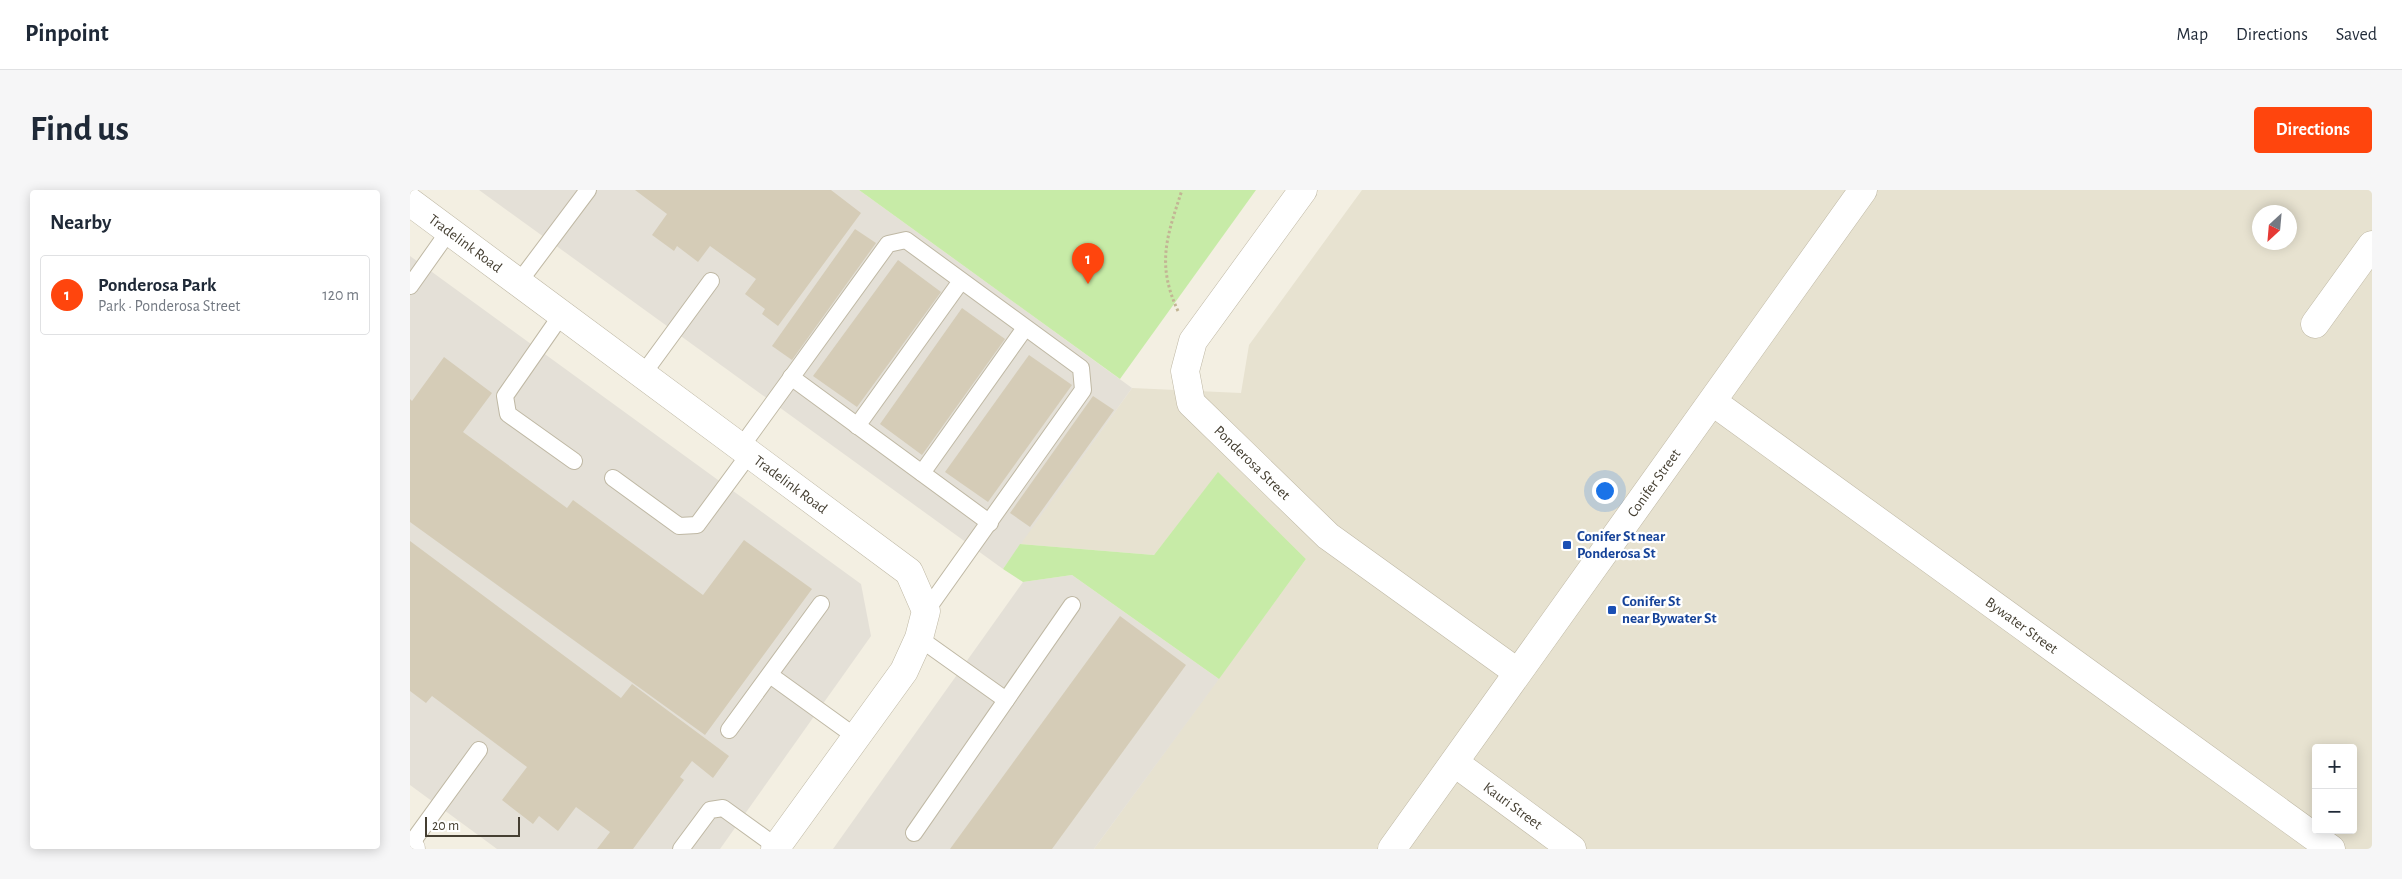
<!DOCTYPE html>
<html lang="en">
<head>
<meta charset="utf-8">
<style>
  :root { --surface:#fff; --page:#f6f6f7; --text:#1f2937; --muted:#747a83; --line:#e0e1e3; --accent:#ff450d }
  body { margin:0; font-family:"Alegreya Sans",sans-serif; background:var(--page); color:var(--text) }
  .controls { position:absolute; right:15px; bottom:15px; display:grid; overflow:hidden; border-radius:5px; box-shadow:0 2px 12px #0003 }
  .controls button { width:45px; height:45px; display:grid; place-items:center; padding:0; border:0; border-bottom:1px solid var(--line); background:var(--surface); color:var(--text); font:25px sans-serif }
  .compass { position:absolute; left:1842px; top:15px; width:45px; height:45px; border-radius:50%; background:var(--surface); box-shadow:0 2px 12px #0003; rotate:206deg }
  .scale { position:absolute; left:15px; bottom:12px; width:95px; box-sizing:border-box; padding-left:5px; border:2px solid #453f32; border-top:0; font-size:14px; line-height:18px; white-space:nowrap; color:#453f32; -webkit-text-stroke:4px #fff; paint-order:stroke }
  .you { position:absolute; left:1194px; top:300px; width:18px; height:18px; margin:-12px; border:4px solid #fff; border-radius:50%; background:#1a73e8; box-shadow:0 0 0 8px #1a73e833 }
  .badge { display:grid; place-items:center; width:32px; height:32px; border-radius:50%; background:var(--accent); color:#fff; font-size:16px; font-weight:700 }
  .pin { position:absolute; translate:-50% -41px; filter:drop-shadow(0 1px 2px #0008) }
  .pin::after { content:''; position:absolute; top:26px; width:18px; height:15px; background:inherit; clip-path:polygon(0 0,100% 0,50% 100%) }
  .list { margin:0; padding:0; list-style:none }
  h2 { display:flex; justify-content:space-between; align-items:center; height:65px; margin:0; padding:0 20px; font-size:21px }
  h2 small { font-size:16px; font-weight:400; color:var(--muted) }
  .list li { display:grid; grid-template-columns:32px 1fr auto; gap:15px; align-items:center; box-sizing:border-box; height:80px; margin:0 10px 10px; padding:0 10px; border:1px solid var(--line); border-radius:5px }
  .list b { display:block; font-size:19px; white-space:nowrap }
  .list p { margin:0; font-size:16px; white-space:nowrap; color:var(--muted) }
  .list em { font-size:16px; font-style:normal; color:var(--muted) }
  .map { position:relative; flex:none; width:1962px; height:659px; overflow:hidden; border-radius:5px }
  header { display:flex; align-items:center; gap:30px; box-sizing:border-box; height:70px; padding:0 25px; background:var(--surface); border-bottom:1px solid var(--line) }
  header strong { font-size:24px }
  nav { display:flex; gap:28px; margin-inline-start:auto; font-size:18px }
  .intro { display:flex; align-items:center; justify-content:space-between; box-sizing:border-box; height:120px; padding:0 30px }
  h1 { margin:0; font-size:35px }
  .button { padding:12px 22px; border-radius:5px; background:var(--accent); color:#fff; font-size:18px; font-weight:700 }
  main { display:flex; gap:30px; padding:0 30px }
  aside { flex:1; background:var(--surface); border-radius:5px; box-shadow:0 2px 12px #0003 }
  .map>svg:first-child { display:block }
  .residential { fill:#e7e2d0; fill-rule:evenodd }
  .industrial { fill:#e4e0d7 }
  .green { fill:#c7eba7 }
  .building { fill:#d5ccb7 }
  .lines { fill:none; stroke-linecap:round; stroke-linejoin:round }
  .service-casing { stroke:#bfb8a4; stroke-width:18 }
  .minor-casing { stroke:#bfb8a4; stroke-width:29 }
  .tertiary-casing { stroke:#bfb8a4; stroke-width:29 }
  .path { stroke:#c2b594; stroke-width:3; stroke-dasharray:2.5 2.5; stroke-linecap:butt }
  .service { stroke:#fff; stroke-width:16 }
  .minor { stroke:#fff; stroke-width:28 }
  .tertiary { stroke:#fff; stroke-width:28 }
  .transit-dot { fill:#1a4fb4; stroke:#fff; stroke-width:2 }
  .labels { text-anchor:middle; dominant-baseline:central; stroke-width:4.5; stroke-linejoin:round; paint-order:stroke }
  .street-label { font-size:15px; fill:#453f32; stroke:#fff }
  .transit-label { font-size:15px; font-weight:bold; fill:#164399; stroke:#fff; text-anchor:start }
</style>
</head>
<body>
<header>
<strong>Pinpoint</strong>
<nav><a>Map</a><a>Directions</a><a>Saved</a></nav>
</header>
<div class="intro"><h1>Find us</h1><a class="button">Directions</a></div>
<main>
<aside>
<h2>Nearby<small></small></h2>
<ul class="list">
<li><span class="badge">1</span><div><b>Ponderosa Park</b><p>Park · Ponderosa Street</p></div><em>120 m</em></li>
</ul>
</aside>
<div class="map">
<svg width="1962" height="659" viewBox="0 0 1962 659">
  <rect width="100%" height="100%" fill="#f3efe2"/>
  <path class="residential" d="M 952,0 L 1962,0 L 1962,659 L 684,659 L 896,369 L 808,283 L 744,365 L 610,354 L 722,198 L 831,203 L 839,155 ZM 1850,22 L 1880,22 L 1880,52 L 1850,52 ZM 1906,558 L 1943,558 L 1943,640 L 1906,640 Z"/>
  <g class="industrial">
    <polygon points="69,0 449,0 722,198 593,379"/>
    <polygon points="0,66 451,394 461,446 310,659 87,659 0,595"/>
    <polygon points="662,385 809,489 684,659 423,659 613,392"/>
  </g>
  <g class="green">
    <polygon points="449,0 846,0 710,189"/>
    <polygon points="808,282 896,369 809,489 662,385 613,392 593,379 610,354 744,365"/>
  </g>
  <g class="building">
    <polygon points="225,0 421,0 451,23 368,136 352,124 355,119 335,104 346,89 300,56 288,72 267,56 264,61 242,45 257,24"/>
    <polygon points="445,39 466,53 382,170 362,156"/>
    <polygon points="488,70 531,102 447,217 403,186"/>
    <polygon points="552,118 595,149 512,265 470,234"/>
    <polygon points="619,165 662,195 578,312 535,282"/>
    <polygon points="34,167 82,203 53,242 157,318 163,310 293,405 334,350 402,399 295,545 0,332 0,209 2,211"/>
    <polygon points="683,206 704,220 620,337 600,323"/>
    <polygon points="0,351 211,508 222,494 319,566 303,588 282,571 270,587 274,590 223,659 187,659 200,642 166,617 148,641 129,626 123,634 92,610 117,577 22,506 16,513 0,501"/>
    <polygon points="710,426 776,475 642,659 540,659"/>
  </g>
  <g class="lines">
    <g class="service-casing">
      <g id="service">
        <polyline points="109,92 178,0"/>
        <polyline points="0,96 39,41"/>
        <polyline points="152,124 95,206 98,224 164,271"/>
        <polyline points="233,184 301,91"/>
        <polyline points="381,187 580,333"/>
        <polyline points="447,236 551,91"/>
        <polyline points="331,257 478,54 496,50 671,178 673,200 516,421"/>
        <polyline points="512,283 615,138"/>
        <polyline points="203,288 269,336 287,335 340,263"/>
        <polyline points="509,448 596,510"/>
        <polyline points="360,485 446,547"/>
        <polyline points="319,540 411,414"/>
        <polyline points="504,643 662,415"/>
        <polyline points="0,655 69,560"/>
        <polyline points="271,659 300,620 313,618 367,657"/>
      </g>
    </g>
    <g class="minor-casing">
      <g id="minor">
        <path id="s1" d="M 893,0 L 783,151 L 775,181 L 781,213 L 918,346 L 1107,482"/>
        <path id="s2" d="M 0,12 L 499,382 L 516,421 L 509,448 L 494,481 L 365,659"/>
        <polyline points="1905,134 1962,55"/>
        <path id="s3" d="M 1303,212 L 1921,659"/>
        <path id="s4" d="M 1045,573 L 1162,659"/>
        <polyline points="0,658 1,659"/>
      </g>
    </g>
    <g class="tertiary-casing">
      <g id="tertiary">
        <path id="s5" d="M 982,659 L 1453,0"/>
      </g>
    </g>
    <path class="path" d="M 768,121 C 746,74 757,46 772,0"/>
    <use href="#service" class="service"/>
    <use href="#minor" class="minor"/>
    <use href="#tertiary" class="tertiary"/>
  </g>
  <g class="transit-dot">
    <rect x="1152" y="350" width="10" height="10" rx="2.5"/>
    <rect x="1197" y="415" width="10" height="10" rx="2.5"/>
  </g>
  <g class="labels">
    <g class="street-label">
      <text stroke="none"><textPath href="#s2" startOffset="69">Tradelink Road</textPath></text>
      <text stroke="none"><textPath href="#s1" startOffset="336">Ponderosa Street</textPath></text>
      <text stroke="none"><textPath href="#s5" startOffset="450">Conifer Street</textPath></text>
      <text stroke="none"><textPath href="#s2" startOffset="474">Tradelink Road</textPath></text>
      <text stroke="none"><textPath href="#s3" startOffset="381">Bywater Street</textPath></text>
      <text stroke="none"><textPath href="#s4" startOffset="72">Kauri Street</textPath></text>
    </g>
    <g class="transit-label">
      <text x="1167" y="346">Conifer St near<tspan x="1167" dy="17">Ponderosa St</tspan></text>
      <text x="1212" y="411">Conifer St<tspan x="1212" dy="17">near Bywater St</tspan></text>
    </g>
  </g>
</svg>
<div class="controls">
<button>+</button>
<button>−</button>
</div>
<svg class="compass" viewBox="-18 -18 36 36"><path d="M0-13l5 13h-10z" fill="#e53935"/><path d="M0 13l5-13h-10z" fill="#747a83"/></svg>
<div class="scale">20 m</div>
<div class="you"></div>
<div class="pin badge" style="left:678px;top:94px">1</div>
</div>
</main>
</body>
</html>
